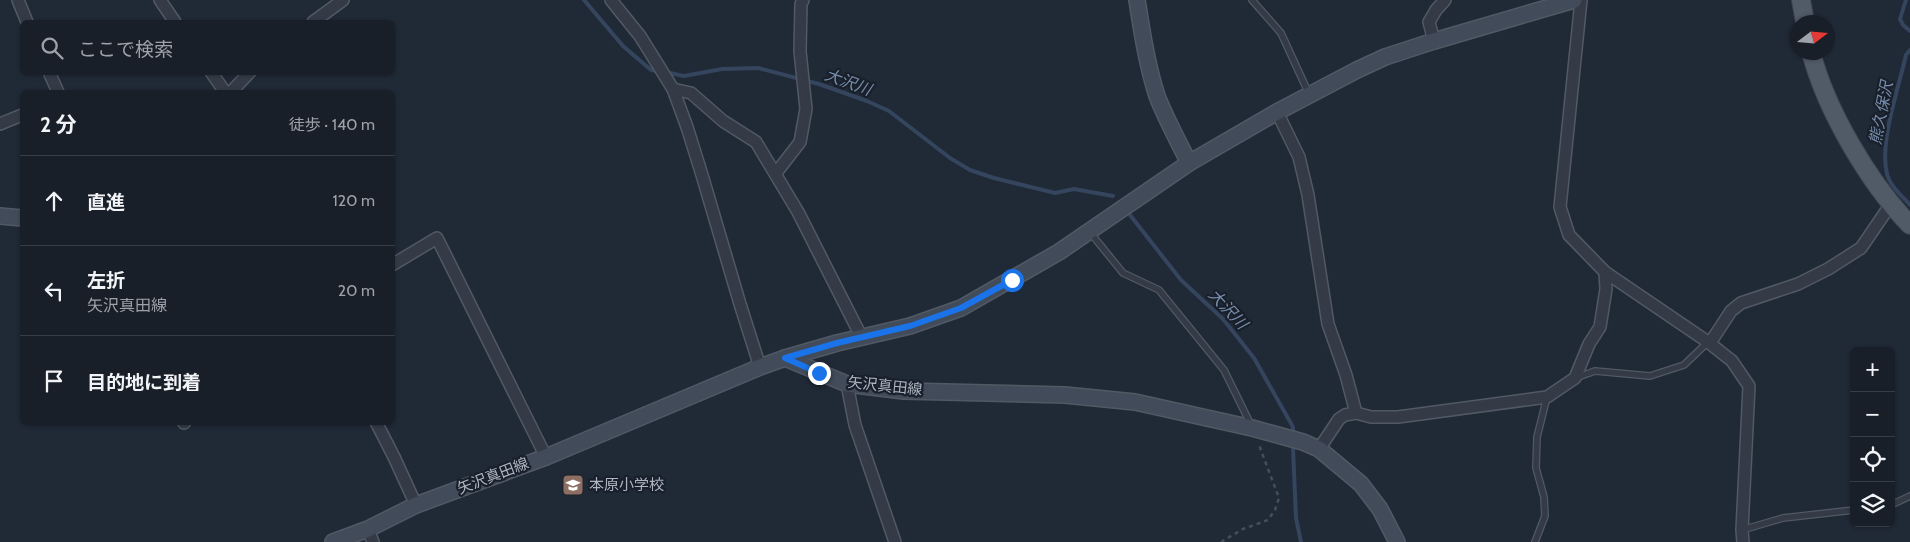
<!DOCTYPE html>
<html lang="ja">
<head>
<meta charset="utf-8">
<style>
  :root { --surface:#181f28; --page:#252c34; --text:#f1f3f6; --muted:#9fa2a8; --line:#363d45 }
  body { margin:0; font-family:Cabin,"Noto Sans JP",sans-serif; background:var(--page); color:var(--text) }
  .controls { position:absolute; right:15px; bottom:15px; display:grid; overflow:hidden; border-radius:8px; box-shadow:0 1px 4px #0004 }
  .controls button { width:45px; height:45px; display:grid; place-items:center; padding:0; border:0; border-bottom:1px solid var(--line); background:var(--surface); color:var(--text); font:25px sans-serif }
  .compass { position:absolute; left:1790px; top:15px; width:45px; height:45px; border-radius:50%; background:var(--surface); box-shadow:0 1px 4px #0004; rotate:74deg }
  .stop { position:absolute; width:15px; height:15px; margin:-11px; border:4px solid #1a73e8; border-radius:50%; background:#fff }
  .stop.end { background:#1a73e8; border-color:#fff; box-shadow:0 1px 5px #0008 }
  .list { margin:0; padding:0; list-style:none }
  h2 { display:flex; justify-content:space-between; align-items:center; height:65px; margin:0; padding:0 20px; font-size:21px }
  h2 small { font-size:16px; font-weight:400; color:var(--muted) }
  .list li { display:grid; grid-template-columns:32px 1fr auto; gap:15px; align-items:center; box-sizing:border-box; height:90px; padding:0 20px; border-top:1px solid var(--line) }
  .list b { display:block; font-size:19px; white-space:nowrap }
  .list p { margin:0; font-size:16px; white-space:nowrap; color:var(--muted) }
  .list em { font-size:16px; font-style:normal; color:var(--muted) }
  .icon { flex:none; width:28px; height:28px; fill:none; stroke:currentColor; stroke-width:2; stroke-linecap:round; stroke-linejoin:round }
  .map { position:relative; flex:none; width:1910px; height:542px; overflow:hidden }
  .search { position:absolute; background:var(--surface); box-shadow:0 1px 4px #0004; left:20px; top:20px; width:375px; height:55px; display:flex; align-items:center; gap:12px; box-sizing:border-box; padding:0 18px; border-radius:8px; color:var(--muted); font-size:19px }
  .panel { position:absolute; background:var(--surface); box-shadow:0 1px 4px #0004; left:20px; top:90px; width:375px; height:335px; border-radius:8px }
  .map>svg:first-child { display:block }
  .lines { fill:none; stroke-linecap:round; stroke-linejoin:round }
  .stream { stroke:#34455d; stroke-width:4 }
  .lane-casing { stroke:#515964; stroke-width:8 }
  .street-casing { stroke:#515964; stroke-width:14 }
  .secondary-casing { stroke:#515964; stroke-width:18 }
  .primary-casing { stroke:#3d4450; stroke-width:20 }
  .path { stroke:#405255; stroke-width:2.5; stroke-dasharray:4 4; stroke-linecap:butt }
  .lane { stroke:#343b47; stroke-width:5.5 }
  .street { stroke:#343b47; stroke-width:11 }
  .secondary { stroke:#424b59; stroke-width:15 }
  .primary { stroke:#515a67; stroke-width:18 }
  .route { stroke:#1a73e8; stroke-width:6 }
  .labels { text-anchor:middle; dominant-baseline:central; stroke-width:4.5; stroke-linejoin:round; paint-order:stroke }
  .street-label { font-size:15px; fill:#aeb6c3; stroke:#19202b }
  .poi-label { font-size:15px; fill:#aeb6c3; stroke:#19202b; text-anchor:start }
  .water-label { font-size:16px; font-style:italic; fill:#768dab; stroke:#19202b }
</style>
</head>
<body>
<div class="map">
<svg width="1910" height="542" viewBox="0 0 1910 542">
  <rect width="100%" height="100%" fill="#202936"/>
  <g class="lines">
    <g class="stream">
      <polyline points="584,0 623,46 651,70 658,71"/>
      <polyline points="1906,0 1900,19 1903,25 1910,31"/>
      <path d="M 1910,50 L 1906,55 C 1899,87 1879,142 1887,174 C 1890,186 1902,196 1910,205"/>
      <polyline points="665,72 684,76 722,69 758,68 819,84 867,101 889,111 950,158 970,170 994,178 1055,193 1074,189 1113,196"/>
      <polyline points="1130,215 1181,280 1223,319 1254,358 1293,427 1293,431"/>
      <polyline points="1293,448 1296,518 1301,542"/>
    </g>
    <g class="lane-casing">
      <g id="lane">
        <polyline points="1252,0 1281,33 1309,94"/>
        <polyline points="1089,231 1123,273 1159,290 1224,370 1251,425"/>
        <polyline points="1575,378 1595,371 1650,376 1684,365 1708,342"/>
        <polyline points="1891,505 1910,496"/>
        <polyline points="1742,530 1783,518 1854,510"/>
        <polyline points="1535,542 1545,516 1544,497 1536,468 1537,437 1547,397"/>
      </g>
    </g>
    <g class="street-casing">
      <g id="street">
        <polyline points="18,0 27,22"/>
        <polyline points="160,0 175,22"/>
        <polyline points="611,0 640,36 673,89 687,127 702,175 740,304 760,367"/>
        <polyline points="1581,0 1560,207 1569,235 1605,272 1708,342 1732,361 1749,386 1742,530 1743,542"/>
        <polyline points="313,22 343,0"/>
        <polyline points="1434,41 1429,22 1436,10 1445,0"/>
        <polyline points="49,72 58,92"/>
        <polyline points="211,72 225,92"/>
        <polyline points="673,89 691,93 723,121 756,142 798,212 862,338"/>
        <polyline points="231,92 250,72"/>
        <polyline points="1277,112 1299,157 1308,195 1328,324 1346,375 1356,413"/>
        <polyline points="0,124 22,115"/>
        <polyline points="776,173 800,142 806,109 800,51 801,4 803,0"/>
        <polyline points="392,265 437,238 546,457"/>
        <polyline points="1710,343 1731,311 1741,303 1798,284 1828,269 1861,248 1891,204"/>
        <polyline points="847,384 855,425 895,542"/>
        <polyline points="376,422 394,457 416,505"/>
        <polyline points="184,423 185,422"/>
        <polyline points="1319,449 1339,419 1345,415 1356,413 1371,417 1398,417 1547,397 1575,378 1589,344 1600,327 1606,289 1605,272"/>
        <polyline points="368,529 373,542"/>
      </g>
    </g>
    <g class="secondary-casing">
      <g id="secondary">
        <path d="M 1137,0 C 1142,32 1147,65 1157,96 C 1166,119 1178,141 1189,163"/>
        <polyline points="0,216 22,218"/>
        <polyline points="785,358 837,343 910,326 961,308 1059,252 1189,163 1277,112 1357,70 1385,57 1434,41 1574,0"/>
        <polyline points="333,542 368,529 416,505 546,457 760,367 785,358 847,384 904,391 1065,395 1135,402 1252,428 1303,442 1319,449 1361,484 1380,509 1397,542"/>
      </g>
    </g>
    <g class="primary-casing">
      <g id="primary">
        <polyline points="1801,0 1805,22"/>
        <path d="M 1811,52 C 1826,110 1869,183 1910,225"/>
      </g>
    </g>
    <polyline class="path" points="1221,542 1243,529 1268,520 1275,510 1279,498 1259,445"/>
    <use href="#lane" class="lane"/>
    <use href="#street" class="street"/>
    <use href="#secondary" class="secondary"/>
    <use href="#primary" class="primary"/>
  </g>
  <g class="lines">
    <polyline class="route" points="819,373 785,358 837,343 910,326 961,308 1012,280"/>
  </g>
  <defs>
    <g id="school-square" transform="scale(1.125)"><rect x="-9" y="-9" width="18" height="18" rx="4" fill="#8d6e63" stroke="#19202b"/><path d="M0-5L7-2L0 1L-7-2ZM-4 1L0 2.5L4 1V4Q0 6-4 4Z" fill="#fff"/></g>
  </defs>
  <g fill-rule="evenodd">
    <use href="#school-square" x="573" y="485"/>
  </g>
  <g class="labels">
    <g class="street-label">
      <text transform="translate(885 386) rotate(6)">矢沢真田線</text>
      <text transform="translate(493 476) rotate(-21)">矢沢真田線</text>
    </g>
    <g class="poi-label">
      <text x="589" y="485">本原小学校</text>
    </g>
    <g class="water-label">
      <text transform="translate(848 82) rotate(20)">大沢川</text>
      <text transform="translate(1881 113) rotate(-79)">熊久保沢</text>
      <text transform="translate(1228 309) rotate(47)">大沢川</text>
    </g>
  </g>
</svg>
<div class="controls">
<button>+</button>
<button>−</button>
<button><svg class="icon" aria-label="locate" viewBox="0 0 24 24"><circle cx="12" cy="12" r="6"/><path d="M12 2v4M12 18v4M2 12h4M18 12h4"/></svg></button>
<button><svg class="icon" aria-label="layers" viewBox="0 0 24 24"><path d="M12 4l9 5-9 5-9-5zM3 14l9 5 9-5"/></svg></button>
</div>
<svg class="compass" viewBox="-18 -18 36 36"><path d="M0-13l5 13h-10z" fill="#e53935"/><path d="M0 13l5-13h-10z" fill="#9fa2a8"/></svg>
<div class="stop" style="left:1012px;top:280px"></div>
<div class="stop end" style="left:819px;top:373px"></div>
<div class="search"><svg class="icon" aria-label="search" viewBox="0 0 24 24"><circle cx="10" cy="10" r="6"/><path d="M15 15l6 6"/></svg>ここで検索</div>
<section class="panel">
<h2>2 分<small>徒歩 · 140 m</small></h2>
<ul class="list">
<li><svg class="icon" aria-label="ahead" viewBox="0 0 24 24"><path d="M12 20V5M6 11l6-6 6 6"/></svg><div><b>直進</b></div><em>120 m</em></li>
<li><svg class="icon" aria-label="left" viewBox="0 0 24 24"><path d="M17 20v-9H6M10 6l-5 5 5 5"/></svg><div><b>左折</b><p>矢沢真田線</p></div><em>20 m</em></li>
<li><svg class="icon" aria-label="arrive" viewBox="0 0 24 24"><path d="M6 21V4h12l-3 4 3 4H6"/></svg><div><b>目的地に到着</b></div></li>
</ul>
</section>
</div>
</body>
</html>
